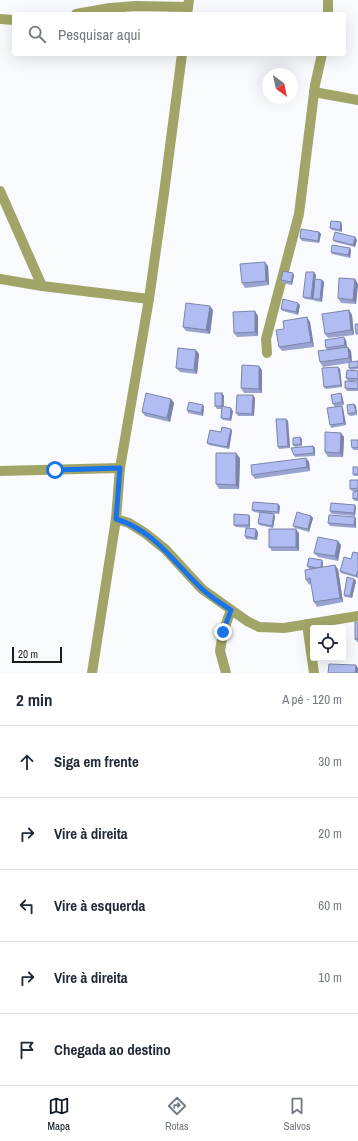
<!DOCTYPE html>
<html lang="pt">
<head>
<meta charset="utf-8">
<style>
  :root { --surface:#fff; --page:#f6f6f7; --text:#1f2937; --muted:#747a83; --line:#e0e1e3; --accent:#111827 }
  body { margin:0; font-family:"Archivo Narrow",sans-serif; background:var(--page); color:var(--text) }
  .controls { position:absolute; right:12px; bottom:12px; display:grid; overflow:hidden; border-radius:4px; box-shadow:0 4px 16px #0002 }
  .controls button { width:36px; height:36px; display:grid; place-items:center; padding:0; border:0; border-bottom:1px solid var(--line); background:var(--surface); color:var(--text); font:20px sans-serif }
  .compass { position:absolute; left:262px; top:68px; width:36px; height:36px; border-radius:50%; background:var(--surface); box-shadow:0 4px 16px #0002; rotate:147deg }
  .scale { position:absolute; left:12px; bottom:10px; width:50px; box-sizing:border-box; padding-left:4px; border:2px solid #1b1c1f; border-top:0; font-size:11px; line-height:14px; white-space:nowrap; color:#1b1c1f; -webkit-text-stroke:3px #fff; paint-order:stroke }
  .stop { position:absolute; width:12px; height:12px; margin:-9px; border:3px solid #1a73e8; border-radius:50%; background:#fff }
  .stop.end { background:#1a73e8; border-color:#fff; box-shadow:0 1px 4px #0008 }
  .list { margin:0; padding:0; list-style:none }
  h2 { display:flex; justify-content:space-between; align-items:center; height:52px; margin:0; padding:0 16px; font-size:17px }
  h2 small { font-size:13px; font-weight:400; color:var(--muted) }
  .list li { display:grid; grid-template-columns:26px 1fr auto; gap:12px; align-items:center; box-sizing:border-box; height:72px; padding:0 16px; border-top:1px solid var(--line) }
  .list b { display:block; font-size:15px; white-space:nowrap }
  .list em { font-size:13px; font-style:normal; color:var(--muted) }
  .icon { flex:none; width:22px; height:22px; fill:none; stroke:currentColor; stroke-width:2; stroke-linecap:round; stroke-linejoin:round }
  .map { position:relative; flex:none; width:358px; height:673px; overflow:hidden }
  .search { position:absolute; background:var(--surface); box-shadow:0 4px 16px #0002; left:12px; right:12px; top:12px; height:44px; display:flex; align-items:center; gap:10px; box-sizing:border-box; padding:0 14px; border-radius:4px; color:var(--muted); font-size:15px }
  .sheet { height:412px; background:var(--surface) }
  nav { display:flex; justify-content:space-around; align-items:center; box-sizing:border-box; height:56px; border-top:1px solid var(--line); background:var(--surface); font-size:11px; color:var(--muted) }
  nav a { display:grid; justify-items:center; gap:2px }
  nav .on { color:var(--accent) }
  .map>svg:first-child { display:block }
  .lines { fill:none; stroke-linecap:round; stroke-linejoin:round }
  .minor { stroke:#a1a567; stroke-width:10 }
  .tertiary { stroke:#a1a567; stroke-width:10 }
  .wall { fill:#98a3d0 }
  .shaded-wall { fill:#7c84a9 }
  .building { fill:#b1bdf2; stroke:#7c84a9 }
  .route { stroke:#1a73e8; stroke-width:5 }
</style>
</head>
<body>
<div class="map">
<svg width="358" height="673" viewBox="0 0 358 673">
  <rect width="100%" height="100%" fill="#f9fafe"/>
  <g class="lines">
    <g class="minor">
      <polyline points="76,14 110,8 136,6 188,7"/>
      <polyline points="328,14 328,0"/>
      <polyline points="0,19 14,20"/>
      <polyline points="314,92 358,100"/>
      <polyline points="0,191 42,286"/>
      <polyline points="0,279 42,286 149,299"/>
      <polyline points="267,353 266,339 299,214 315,85 322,54"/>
      <polyline points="0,471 120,468"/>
      <polyline points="116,519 129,523 145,533 165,549 202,589 247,621 259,627 284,628 358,616"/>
      <polyline points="307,624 314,673"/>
      <polyline points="226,673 220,651 223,632 231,610"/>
    </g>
    <g class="tertiary">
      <polyline points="187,14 189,0"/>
      <polyline points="92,673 116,519 120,468 149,299 164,193 182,54"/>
    </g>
  </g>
  <g class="wall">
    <polygon points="342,225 342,232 332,230 330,228"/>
    <polygon points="319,232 321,234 319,243 302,241 300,238"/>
    <polygon points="355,237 357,240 355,247 335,242 333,240"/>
    <polygon points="351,250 350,258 332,254 331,252"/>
    <polygon points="268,266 269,285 245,288 242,283"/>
    <polygon points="294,275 292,285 282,283 281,280"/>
    <polygon points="316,275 315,279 324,282 322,302 315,301 313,299 313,300 305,299 303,297"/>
    <polygon points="355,279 358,284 356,304 341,303 338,298"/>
    <polygon points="300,305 298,315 283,311 281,309"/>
    <polygon points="213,310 210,334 186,331 183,327"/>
    <polygon points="349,310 352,315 354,335 328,338 325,334"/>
    <polygon points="258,316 258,336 237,337 234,333"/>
    <polygon points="310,322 314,347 282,351 279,347 284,329"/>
    <polygon points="346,340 347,347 351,351 352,362 358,361 358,369 351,370 358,371 358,381 348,381 346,378 351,370 349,368 349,363 323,367 320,362 328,350 326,348"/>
    <polygon points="196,350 199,354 197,374 180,372 176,368"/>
    <polygon points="340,369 342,387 326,389 324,387"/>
    <polygon points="262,370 262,393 244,393 241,388"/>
    <polygon points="358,382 358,391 347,391 345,388"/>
    <polygon points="222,393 224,396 224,407 233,411 231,421 223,420 221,418 222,409 217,409 215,406"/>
    <polygon points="342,395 344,405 335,407 333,404"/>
    <polygon points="255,398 254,416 238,416 236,413"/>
    <polygon points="171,399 174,403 170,422 145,416 142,412"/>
    <polygon points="354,404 356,406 357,415 350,416 348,414"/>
    <polygon points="203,405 204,407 203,416 188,413 187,410"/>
    <polygon points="343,408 346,425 331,428 330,425"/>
    <polygon points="286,419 288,421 290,448 279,449 278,447"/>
    <polygon points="231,429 232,431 229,449 209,445 207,443 221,432"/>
    <polygon points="341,433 344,437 343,457 328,457 325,452"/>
    <polygon points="300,437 302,439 302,446 295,447 293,445"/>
    <polygon points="358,440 358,450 354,450 352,448"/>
    <polygon points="313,446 315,448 315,456 295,457 294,455"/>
    <polygon points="240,458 239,489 219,489 216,484"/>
    <polygon points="306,458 309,462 310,471 255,479 252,475"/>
    <polygon points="358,467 358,476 354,476 353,474"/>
    <polygon points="358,480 358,491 352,491 350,489"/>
    <polygon points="358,491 358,501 355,501 353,499"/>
    <polygon points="280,506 279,514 268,513 274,514 275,517 273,528 259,525 258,523 260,513 254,512 252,510"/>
    <polygon points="356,507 355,516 331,514 330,511"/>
    <polygon points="311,516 313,518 309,532 295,528 293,526"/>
    <polygon points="250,517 250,528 236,527 234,525"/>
    <polygon points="355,517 356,519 356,528 330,526 328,523"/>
    <polygon points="258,532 257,540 246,539 245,536"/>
    <polygon points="299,533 299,551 272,551 269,547"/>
    <polygon points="338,541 341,545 338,561 318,557 314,553"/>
    <polygon points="358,553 358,578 341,573 340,571 351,559"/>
    <polygon points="323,563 323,567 338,569 343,602 317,607 314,602 311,583 309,585 306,580 311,569 309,569 307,566"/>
    <polygon points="354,579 356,581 352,598 345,597 344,595"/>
    <polygon points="358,622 358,643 355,639"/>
  </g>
  <g class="shaded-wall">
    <polygon points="341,222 342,225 342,232 340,230"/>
    <polygon points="319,232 321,234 319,243 318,241"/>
    <polygon points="355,237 357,240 355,247 353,245"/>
    <polygon points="350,248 351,250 350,258 348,255"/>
    <polygon points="265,262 268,266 269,285 266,281"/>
    <polygon points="314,272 316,275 313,300 311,298"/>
    <polygon points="293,273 294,275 292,285 291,282"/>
    <polygon points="355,279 358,284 356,304 353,300"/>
    <polygon points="322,280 324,282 322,302 320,299"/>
    <polygon points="298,303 300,305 298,315 296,312"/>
    <polygon points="210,306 213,310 210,334 206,330"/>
    <polygon points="349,310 352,315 354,335 351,330"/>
    <polygon points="255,311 258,316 258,336 255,332"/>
    <polygon points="307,317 310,322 314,347 311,342"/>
    <polygon points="344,337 346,340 347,348 345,345"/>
    <polygon points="348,347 351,351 352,363 349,358"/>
    <polygon points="196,350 199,354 197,374 194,370"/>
    <polygon points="259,366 262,370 262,393 259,389"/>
    <polygon points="338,367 340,369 342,387 341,385"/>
    <polygon points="222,393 224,396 223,409 222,406"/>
    <polygon points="341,393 342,395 344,405 342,402"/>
    <polygon points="253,395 255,398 254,416 252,414"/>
    <polygon points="171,399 174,403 170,422 167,418"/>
    <polygon points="354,404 356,406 357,415 356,412"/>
    <polygon points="203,405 204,407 203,416 201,413"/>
    <polygon points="342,406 343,408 346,425 344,423"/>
    <polygon points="231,408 233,411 231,421 230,419"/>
    <polygon points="286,419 288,421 290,448 288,446"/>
    <polygon points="231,429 232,431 229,449 227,447"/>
    <polygon points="341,433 344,437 343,457 340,453"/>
    <polygon points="300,437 302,439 302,446 301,444"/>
    <polygon points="313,446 315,448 315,456 314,453"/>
    <polygon points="236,453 240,458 239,489 236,485"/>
    <polygon points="306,458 309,462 310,471 307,467"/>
    <polygon points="278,504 280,506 279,514 278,512"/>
    <polygon points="355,505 356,507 355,516 354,513"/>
    <polygon points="274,514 275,517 273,528 272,526"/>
    <polygon points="249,515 250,517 250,528 249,525"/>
    <polygon points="311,516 313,518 309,532 308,529"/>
    <polygon points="355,517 356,519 356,528 354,525"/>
    <polygon points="256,529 258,532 257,540 255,538"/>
    <polygon points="296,529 299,533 299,551 296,547"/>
    <polygon points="338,541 341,545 338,561 335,556"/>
    <polygon points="322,560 323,563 322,571 321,568"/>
    <polygon points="335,565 338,569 343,602 340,598"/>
    <polygon points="354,579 356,581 352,598 350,596"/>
    <polygon points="356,665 358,668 358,673 355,673"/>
  </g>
  <g class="building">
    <polygon points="331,221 341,222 340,230 330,228"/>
    <polygon points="301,229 319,232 318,241 300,238"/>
    <polygon points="335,232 355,237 353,245 333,240"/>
    <polygon points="332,245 350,248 348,255 331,252"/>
    <polygon points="265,262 266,281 242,283 240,264"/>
    <polygon points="283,271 293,273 291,282 281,280"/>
    <polygon points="306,272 314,272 311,298 303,297"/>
    <polygon points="339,278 355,279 353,300 338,298"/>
    <polygon points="315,279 322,280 320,299 313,299"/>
    <polygon points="283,299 298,303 296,312 281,309"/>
    <polygon points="186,303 210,306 206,330 183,327"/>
    <polygon points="349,310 351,330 325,334 322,314"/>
    <polygon points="255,311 255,332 234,333 233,312"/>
    <polygon points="307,317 311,342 279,347 276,330 284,329 283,321"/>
    <polygon points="355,324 358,324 358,334 356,334"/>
    <polygon points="344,337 345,345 326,348 325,340"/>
    <polygon points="348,347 349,358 320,362 318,351"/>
    <polygon points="178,348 196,350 194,370 176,368"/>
    <polygon points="358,361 358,367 349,368 349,362"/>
    <polygon points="242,365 259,366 259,389 241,388"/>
    <polygon points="338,367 341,385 324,387 322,368"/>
    <polygon points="347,370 358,371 358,379 346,378"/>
    <polygon points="345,381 358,382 358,389 345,388"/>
    <polygon points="146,393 171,399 167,418 142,412"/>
    <rect x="215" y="393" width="7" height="13"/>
    <polygon points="341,393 342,402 333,404 331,395"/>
    <polygon points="237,395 253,395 252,414 236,413"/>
    <polygon points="189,402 203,405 201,413 187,410"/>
    <polygon points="354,404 356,412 348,414 347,405"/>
    <polygon points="222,406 231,408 230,419 221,418"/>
    <polygon points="342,406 344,423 330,425 327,408"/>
    <polygon points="276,419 286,419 288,446 278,447"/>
    <polygon points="222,427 231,429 227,447 207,443 210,430 221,432"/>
    <polygon points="325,432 341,433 340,453 325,452"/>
    <polygon points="300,437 301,444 293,445 293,438"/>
    <polygon points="351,440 358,440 358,447 352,448"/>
    <polygon points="313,446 314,453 294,455 291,448"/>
    <polygon points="216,453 236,453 236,485 216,484"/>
    <polygon points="306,458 307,467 252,475 251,465"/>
    <rect x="353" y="467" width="5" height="7"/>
    <polygon points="350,480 358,480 358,488 350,489"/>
    <polygon points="358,491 358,498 353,499 353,492"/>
    <polygon points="253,502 278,504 278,512 252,510"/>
    <polygon points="331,503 355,505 354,513 330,511"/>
    <polygon points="260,512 274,514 272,526 258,523"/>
    <polygon points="297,512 311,516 308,529 293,526"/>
    <polygon points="234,514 249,515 249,525 234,525"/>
    <polygon points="329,515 355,517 354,525 328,523"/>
    <polygon points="246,528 256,529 255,538 245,536"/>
    <rect x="269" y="529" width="27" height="18"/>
    <polygon points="318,537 338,541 335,556 314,553"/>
    <polygon points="353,552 358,553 358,570 356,576 340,571 344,557 351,559"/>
    <polygon points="309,558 322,560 321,567 317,568 307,566"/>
    <polygon points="335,565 340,598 314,602 310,578 306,580 305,570"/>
    <polygon points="347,577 354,579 350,596 344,595"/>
    <rect x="355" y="622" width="3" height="17"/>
    <polygon points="329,664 356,665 355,673 328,673"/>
  </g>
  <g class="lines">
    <path class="route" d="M 55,470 L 120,468 L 116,519 C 155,531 173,562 201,588 C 210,597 221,603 231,610 L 223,632"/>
  </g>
</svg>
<div class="controls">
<button><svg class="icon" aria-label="locate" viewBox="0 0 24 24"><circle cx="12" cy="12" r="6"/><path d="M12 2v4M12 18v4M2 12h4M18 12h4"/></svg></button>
</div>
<svg class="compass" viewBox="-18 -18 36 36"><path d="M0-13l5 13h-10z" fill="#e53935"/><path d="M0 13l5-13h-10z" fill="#747a83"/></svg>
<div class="scale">20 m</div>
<div class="stop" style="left:55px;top:470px"></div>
<div class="stop end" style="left:223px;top:632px"></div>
<div class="search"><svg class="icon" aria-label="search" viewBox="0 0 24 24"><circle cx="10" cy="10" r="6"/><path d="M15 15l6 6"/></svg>Pesquisar aqui</div>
</div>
<section class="sheet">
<h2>2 min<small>A pé · 120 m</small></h2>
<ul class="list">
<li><svg class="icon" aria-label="ahead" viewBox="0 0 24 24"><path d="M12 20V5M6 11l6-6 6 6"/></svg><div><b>Siga em frente</b></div><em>30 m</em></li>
<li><svg class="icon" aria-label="right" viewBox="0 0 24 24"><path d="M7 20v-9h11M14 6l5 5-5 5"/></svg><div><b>Vire à direita</b></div><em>20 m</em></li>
<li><svg class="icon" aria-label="left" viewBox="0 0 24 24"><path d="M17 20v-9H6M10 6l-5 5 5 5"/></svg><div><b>Vire à esquerda</b></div><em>60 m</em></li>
<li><svg class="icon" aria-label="right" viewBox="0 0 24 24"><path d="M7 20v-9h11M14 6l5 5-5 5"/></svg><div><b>Vire à direita</b></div><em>10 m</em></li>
<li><svg class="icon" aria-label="arrive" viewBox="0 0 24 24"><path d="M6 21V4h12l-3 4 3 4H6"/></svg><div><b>Chegada ao destino</b></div></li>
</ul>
</section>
<nav>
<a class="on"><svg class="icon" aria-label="map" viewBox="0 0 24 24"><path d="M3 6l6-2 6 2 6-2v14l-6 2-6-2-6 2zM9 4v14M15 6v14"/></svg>Mapa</a>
<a><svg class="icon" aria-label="directions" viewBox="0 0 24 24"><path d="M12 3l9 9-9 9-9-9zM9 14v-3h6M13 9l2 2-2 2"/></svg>Rotas</a>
<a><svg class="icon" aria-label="saved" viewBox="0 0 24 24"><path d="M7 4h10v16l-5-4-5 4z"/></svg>Salvos</a>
</nav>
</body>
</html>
